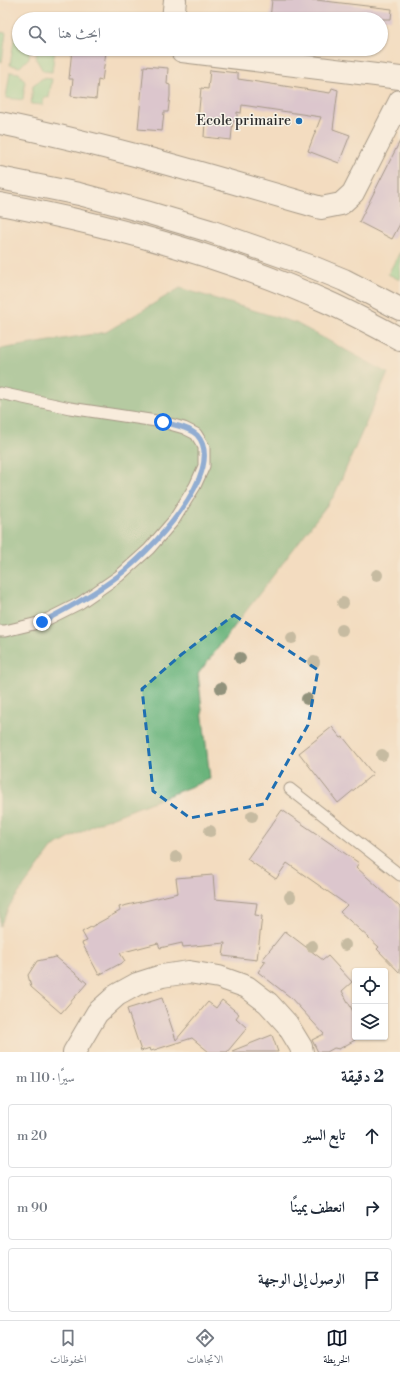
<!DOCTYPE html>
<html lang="ar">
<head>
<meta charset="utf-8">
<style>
  :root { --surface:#fff; --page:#f6f6f7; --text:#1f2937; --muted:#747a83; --line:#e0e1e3; --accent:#111827 }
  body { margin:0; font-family:"Libre Bodoni",Amiri,serif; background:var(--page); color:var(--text); direction:rtl }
  .controls { position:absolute; right:12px; bottom:12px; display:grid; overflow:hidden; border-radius:4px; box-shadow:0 1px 3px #0004 }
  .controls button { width:36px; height:36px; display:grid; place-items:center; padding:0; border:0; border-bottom:1px solid var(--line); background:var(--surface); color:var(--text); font:20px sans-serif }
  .stop { position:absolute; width:12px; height:12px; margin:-9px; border:3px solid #1a73e8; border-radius:50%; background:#fff }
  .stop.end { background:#1a73e8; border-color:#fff; box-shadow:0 1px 4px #0008 }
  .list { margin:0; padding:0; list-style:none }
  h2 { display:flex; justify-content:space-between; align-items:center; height:52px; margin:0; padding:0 16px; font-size:17px }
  h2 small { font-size:13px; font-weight:400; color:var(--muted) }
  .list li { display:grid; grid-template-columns:26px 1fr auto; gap:12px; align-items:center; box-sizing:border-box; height:64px; margin:0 8px 8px; padding:0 8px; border:1px solid var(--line); border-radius:4px }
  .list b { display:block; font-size:15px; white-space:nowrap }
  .list em { font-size:13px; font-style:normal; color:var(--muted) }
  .icon { flex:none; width:22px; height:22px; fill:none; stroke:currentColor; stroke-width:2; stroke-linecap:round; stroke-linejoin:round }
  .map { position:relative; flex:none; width:400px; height:1052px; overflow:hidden; direction:ltr }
  .search { position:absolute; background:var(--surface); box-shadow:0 1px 3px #0004; left:12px; right:12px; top:12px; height:44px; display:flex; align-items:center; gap:10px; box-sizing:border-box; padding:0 14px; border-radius:22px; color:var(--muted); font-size:15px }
  .sheet { height:268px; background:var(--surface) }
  nav { display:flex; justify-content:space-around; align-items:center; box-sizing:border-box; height:56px; border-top:1px solid var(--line); background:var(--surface); font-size:11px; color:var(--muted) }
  nav a { display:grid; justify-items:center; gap:2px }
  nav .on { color:var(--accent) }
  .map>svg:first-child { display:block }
  .green { fill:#83d292; stroke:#577e5e }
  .forest { fill:#6ab47c; stroke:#4a7054 }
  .building { fill:#c0acdd }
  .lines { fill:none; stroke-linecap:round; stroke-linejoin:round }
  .service-casing { stroke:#494641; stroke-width:13 }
  .minor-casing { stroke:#494641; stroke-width:24 }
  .primary-casing { stroke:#494641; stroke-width:24 }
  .service { stroke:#fff; stroke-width:11 }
  .minor { stroke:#fff; stroke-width:22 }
  .primary { stroke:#fff; stroke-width:22 }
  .tree { fill:#91927c }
  .route { stroke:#1a73e8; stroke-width:5 }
  .marked { fill:none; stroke:#1f6fb2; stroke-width:3; stroke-dasharray:8 5; stroke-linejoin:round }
  .poi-dot { fill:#1f6fb2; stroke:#f7f3e8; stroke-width:1.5 }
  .labels { text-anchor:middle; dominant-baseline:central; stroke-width:3; stroke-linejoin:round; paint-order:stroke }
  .poi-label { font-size:14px; fill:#2b2b2b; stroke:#f7f3e8; text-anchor:end }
</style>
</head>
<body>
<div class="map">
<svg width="400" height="1052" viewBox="0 0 400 1052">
  <rect width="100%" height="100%" fill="#f7f3e8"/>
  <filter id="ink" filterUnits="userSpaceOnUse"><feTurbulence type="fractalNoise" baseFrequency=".025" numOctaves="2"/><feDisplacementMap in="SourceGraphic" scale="8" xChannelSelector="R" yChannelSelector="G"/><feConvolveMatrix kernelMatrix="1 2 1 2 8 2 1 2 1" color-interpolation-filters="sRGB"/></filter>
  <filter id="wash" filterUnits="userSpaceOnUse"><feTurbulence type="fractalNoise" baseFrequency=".012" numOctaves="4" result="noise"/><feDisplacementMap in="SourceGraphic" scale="16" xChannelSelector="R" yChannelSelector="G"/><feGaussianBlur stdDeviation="0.9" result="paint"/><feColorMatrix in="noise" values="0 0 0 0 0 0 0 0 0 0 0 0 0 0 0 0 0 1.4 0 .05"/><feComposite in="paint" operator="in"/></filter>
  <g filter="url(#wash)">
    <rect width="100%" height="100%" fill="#f3dcc0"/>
    <g class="green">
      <polygon points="0,32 6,33 2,62 0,61"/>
      <polygon points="15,33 19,34 19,49 30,49 29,58 20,67 10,65"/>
      <polygon points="37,49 55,49 52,72 43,71 36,59"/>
      <polygon points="10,72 19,73 25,82 23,100 6,98"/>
      <polygon points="43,78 52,79 49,98 44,97 43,105 31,104 33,85"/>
      <polygon points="400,252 400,280 388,274"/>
    </g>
    <polygon class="forest" points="180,288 296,323 388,373 334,496 198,674 210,779 96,824 52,848 10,905 0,926 0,349 106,332"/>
    <g id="blocks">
      <g class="building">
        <polygon points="272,0 316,0 392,9 391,19 270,19"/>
        <polygon points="72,49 103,49 103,52 106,52 102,81 98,80 96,99 71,96 73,79 69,79"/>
        <polygon points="144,66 168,68 167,84 170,85 170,96 168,112 164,112 162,131 138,129"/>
        <polygon points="210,70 238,73 238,79 330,93 332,88 338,90 333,129 350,135 339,163 308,151 321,117 242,105 241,113 237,112 237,121 233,121 231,140 204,137 205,121 198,120 201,88 208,89"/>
        <polygon points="400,141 400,224 392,239 359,222"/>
        <polygon points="332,727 341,738 343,737 373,774 338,803 299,753"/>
        <polygon points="282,810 359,863 356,867 400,907 400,973 377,949 379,947 340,912 347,905 287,863 276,879 247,859"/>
        <polygon points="213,875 215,899 257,903 255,915 262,916 257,960 223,956 225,943 183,947 182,943 160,948 158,943 120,953 125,961 99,975 82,943 87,941 82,932 120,911 119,907 178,893 176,878"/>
        <polygon points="285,931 323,960 328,956 352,982 342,991 355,1015 355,1040 339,1049 334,1048 327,1052 318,1052 312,1040 324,1034 290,997 258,972 266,961 262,960"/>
        <polygon points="56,957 87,983 61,1013 31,987 28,975 37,961"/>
        <polygon points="162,998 176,1040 208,1002 216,1008 222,1000 239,1014 236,1018 247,1028 227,1052 209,1052 192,1038 151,1051 150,1048 141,1051 127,1009"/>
        <polygon points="272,1035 278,1052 232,1052 232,1051"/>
      </g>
    </g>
  </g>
  <g filter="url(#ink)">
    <use href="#blocks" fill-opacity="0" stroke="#494641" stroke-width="1"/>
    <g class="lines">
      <g class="service-casing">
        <g id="service">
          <polyline points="0,393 70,408 163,422 184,428 196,434 204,447 204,466 195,486 174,520 149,549 119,576 80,603 42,622 5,631 0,631"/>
          <polyline points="290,789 400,875"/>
        </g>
      </g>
      <g class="minor-casing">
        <g id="minor">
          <polyline points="173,19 175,0"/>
          <polyline points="181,49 182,51 400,78"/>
          <path d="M 0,123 C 108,145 215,177 321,208 L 341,204 L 353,193 L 400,101"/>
          <polyline points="74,1052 97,1013 117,995 137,984 162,976 189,972 219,977 247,987 268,1003 287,1024 301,1047 302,1052"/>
        </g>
      </g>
      <g class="primary-casing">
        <g id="primary">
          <polyline points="0,178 79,194 146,212 210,231 310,266 344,280 400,309"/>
          <path d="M 0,204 C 111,225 224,256 327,302 C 352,313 376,326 400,339"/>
        </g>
      </g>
      <use href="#service" class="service"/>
      <use href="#minor" class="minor"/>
      <use href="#primary" class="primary"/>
    </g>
    <g class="tree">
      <circle cx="377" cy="575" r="6"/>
      <circle cx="343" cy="603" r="6"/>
      <circle cx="342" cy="630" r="6"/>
      <circle cx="292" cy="638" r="6"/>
      <circle cx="240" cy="658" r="6"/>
      <circle cx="314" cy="662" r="6"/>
      <circle cx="221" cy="688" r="6"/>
      <circle cx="307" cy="699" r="6"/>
      <circle cx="382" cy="755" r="6"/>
      <circle cx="252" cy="816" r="6"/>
      <circle cx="210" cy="831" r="6"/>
      <circle cx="176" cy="857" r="6"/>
      <circle cx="290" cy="897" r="6"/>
      <circle cx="345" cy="945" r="6"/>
      <circle cx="312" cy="946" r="6"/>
    </g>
  </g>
  <g class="lines" filter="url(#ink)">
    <path class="route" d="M 42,622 C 69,608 94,594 118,576 C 146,556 229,471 197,435 C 189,427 173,425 163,422"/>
  </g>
  <path d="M0 0H400V1052H0ZM 234,615 L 318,670 L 308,725 L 264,804 L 190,818 L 153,791 L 142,689 L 182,654 Z" fill="#f3dcc0" fill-opacity=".55" fill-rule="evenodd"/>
  <path class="marked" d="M 234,615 L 318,670 L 308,725 L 264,804 L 190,818 L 153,791 L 142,689 L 182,654 Z"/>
  <circle class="poi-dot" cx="299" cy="121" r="4"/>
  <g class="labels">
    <g class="poi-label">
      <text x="291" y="121">Ecole primaire</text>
    </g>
  </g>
</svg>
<div class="controls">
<button><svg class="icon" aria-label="locate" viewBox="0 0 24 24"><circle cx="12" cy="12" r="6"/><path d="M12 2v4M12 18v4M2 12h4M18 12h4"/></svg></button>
<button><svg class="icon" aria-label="layers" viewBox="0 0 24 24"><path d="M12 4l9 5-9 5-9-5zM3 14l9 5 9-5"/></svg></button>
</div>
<div class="stop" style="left:163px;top:422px"></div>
<div class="stop end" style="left:42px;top:622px"></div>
<div class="search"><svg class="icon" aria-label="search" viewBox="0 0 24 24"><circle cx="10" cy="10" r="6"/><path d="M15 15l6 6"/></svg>ابحث هنا</div>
</div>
<section class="sheet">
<h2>2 دقيقة<small>سيرًا · 110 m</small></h2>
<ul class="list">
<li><svg class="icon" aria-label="ahead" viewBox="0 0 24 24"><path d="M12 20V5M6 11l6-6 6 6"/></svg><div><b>تابع السير</b></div><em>20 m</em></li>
<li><svg class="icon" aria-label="right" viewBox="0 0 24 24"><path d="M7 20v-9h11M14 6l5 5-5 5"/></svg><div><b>انعطف يمينًا</b></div><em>90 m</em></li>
<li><svg class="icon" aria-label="arrive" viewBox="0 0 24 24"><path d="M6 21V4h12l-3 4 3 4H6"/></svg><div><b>الوصول إلى الوجهة</b></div></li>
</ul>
</section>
<nav>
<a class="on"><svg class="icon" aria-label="map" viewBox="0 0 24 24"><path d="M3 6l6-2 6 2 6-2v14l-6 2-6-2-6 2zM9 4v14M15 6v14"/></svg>الخريطة</a>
<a><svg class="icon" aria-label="directions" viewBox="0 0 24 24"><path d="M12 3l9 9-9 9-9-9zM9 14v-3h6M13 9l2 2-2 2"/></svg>الاتجاهات</a>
<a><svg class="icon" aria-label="saved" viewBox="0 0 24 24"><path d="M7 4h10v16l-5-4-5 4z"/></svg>المحفوظات</a>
</nav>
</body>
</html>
